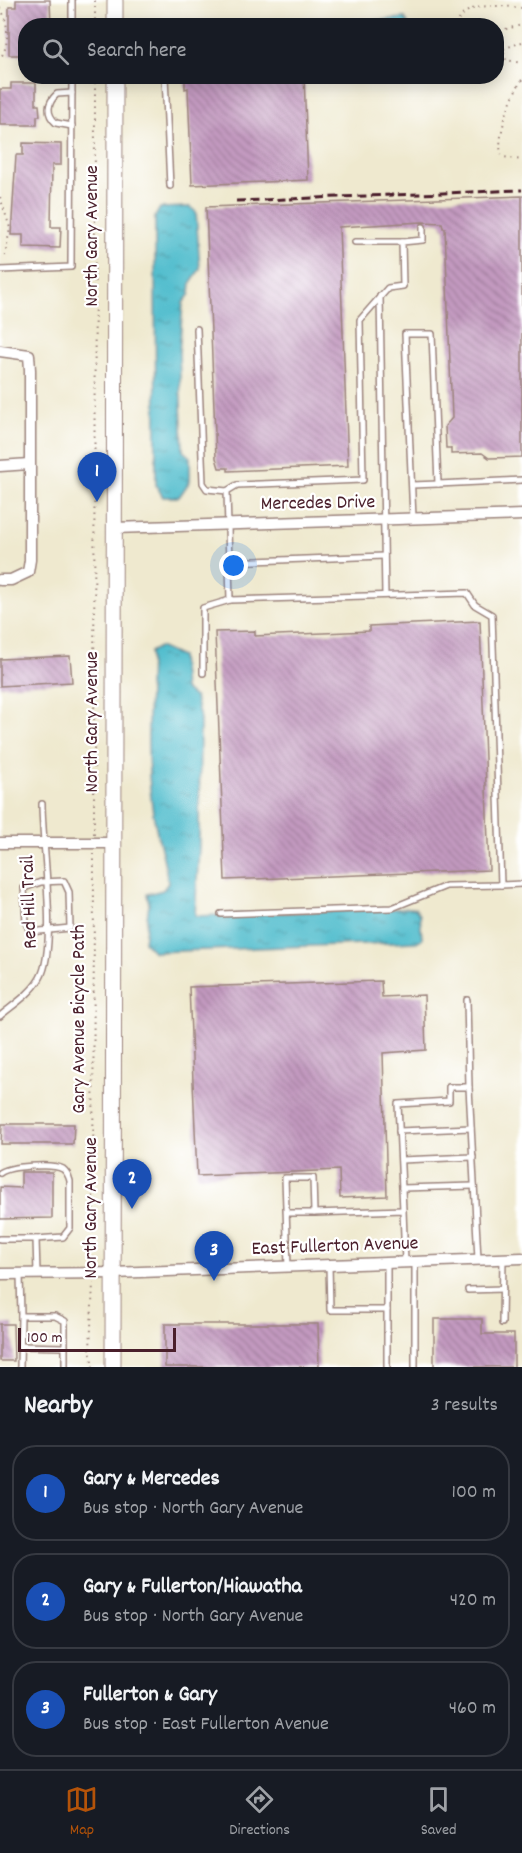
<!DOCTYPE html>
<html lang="en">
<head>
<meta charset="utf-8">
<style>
  :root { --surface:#171b24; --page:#242831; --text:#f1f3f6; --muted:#9ea1a6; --line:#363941; --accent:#b45309 }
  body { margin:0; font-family:Dekko,sans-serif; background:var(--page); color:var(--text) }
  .scale { position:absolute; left:18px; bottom:15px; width:158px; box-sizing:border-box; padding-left:6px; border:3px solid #4a1f2b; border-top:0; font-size:16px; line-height:21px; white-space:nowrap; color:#4a1f2b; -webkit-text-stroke:4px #fff; paint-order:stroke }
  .you { position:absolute; left:234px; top:566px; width:21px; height:21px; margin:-15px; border:4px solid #fff; border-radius:50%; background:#1a73e8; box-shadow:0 0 0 9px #1a73e833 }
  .badge { display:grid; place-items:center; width:39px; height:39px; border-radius:50%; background:var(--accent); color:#fff; font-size:20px; font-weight:700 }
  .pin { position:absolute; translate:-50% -50px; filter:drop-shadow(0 2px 3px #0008) }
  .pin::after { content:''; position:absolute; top:32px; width:21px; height:18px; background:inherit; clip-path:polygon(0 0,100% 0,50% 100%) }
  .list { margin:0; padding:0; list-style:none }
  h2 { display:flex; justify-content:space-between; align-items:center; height:78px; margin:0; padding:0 24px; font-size:26px }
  h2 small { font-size:20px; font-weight:400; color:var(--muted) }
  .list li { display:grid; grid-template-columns:39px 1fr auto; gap:18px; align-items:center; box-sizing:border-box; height:96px; margin:0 12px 12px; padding:0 12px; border:2px solid var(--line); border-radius:24px }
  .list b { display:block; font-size:22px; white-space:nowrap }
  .list p { margin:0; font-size:20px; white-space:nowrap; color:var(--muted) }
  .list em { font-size:20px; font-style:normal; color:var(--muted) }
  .icon { flex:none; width:33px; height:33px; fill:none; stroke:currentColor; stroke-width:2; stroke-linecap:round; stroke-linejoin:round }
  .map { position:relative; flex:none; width:522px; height:1367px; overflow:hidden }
  .search { position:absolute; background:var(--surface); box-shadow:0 3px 15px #0003; left:18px; right:18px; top:18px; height:66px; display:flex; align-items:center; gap:15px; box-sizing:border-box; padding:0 21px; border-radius:24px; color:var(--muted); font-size:22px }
  .sheet { height:402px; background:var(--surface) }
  nav { display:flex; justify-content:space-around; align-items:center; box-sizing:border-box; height:84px; border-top:2px solid var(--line); background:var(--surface); font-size:16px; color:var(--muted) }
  nav a { display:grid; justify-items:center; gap:3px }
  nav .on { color:var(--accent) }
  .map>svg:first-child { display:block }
  .water { fill:url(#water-ripples); stroke:#4e6e7c; stroke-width:1.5 }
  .building { fill:url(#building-back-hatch) }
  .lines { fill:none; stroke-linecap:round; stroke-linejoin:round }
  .lane-casing { stroke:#9c847d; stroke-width:8 }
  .street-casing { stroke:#9c847d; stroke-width:13 }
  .secondary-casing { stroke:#9c847d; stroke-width:17 }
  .path { stroke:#9c847d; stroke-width:2; stroke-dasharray:1.5 4.5; stroke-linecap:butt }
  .lane { stroke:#fff; stroke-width:5 }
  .street { stroke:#fff; stroke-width:10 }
  .secondary { stroke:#fff; stroke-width:15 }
  .rail { stroke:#4a1f2b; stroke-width:3; stroke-dasharray:9 4.5; stroke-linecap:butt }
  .labels { text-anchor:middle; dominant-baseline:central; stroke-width:4.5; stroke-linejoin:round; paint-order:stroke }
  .street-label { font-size:20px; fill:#4a1f2b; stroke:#fff }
</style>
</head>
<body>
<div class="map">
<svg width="522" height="1367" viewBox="0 0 522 1367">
  <defs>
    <pattern id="water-ripples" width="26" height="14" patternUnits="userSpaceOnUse" patternTransform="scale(1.5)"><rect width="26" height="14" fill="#53bece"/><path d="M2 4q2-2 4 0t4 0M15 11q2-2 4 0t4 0" fill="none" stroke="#479aa7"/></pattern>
    <pattern id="building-back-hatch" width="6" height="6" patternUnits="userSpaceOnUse" patternTransform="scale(1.5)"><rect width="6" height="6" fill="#c39ac0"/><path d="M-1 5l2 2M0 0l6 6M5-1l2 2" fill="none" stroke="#a07d9c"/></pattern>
  </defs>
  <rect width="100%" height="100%" fill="#fff"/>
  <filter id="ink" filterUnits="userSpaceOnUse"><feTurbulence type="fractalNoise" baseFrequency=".0167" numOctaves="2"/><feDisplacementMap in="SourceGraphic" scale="12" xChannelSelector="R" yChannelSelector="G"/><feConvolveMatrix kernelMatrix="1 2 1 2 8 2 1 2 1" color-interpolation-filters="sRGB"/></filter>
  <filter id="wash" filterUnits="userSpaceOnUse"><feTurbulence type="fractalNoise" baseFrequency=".008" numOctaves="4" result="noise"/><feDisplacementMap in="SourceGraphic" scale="24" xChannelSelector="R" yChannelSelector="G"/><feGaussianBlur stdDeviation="1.35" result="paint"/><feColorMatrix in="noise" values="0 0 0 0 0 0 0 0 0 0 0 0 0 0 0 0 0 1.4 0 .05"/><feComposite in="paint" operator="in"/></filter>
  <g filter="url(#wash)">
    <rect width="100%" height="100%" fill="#efe9cf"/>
    <g class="water">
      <polygon points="405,18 409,25 335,25 344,23"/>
      <polygon points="190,207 196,212 200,269 191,282 190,294 183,303 179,353 183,451 190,457 190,481 179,497 163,497 156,485 155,217 160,208"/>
      <path d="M 159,647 L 181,657 L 184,689 L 195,698 L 200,718 L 199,847 L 195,916 L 415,908 L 420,915 L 422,939 L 416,942 L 154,952 L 144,942 L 149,903 L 147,894 L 163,890 L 168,883 C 165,857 155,832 152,806 C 145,755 149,703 150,652 Z"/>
    </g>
    <g id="blocks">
      <g class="building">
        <polygon points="16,0 50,0 51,26 26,26 26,55 9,55 9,7 16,7"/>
        <polygon points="185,76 304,76 308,180 192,185 188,88 185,89"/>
        <polygon points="11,83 36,83 36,105 39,105 40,116 37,116 37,125 0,125 0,89 11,89"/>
        <polygon points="23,143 61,144 61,165 52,165 51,227 61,227 60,248 23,247 23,235 11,235 16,155 23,155"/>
        <polygon points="522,196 522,457 489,458 482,453 451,454 451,448 446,448 445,426 452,418 445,228 443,228 442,223 422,222 339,227 348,466 228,471 228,468 219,468 216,458 206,207"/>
        <polygon points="480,621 489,870 225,880 215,632 255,631 255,636 369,631 369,626"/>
        <polygon points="70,656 72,682 0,686 0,659"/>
        <polygon points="381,981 382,997 424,995 426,1050 383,1053 387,1196 340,1198 339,1170 197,1176 189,987"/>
        <polygon points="2,1124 74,1124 73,1144 1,1144"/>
        <polygon points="21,1172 52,1172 52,1218 0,1219 0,1187 21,1188"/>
        <polygon points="434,1319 482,1319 482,1334 514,1334 514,1367 434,1367"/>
        <polygon points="0,1324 13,1324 14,1361 0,1361"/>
        <polygon points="165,1324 318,1324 319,1367 165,1367"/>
      </g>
    </g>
  </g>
  <g filter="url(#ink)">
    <use href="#blocks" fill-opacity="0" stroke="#9c847d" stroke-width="1.5"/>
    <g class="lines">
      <g class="lane-casing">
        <g id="lane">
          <polyline points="72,0 72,26"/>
          <polyline points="235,26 298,26"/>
          <polyline points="165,76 170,186"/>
          <path d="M 72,93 L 57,94 C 47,103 46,114 56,123 L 72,126"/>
          <polyline points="423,227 423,240 402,242 403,286 388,288 360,320 363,480 237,485 227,491 230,600 467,593 475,605 492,615 501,885 522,884"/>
          <polyline points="355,242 402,242"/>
          <polyline points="0,270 71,267 72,76"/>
          <polyline points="380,296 385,595"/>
          <polyline points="197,329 203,483 207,489 227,491"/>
          <polyline points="412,485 438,484"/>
          <polyline points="413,518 405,334 432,334 438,484 522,480"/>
          <polyline points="229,562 384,556"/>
          <polyline points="203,673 203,608 230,600"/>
          <polygon points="64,881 69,892 70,928 30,932 26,923 24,888 41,882"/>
          <polyline points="221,914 392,908 446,886 501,885"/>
          <polyline points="467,1000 469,1087"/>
          <path d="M 0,1016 C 13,1005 31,994 40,978 C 58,946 42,846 42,804"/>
          <polyline points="399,1131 471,1128"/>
          <polyline points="401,1160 473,1157"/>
          <path d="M 0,1173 C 9,1166 53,1163 63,1169 C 67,1172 69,1177 70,1181 L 70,1228 L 63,1237 L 36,1239"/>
          <polyline points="402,1188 474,1186"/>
          <polyline points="403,1210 398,1104 449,1101 449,1087 469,1087 478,1259"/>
          <polyline points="287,1213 314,1213 313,1178 285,1178 288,1267"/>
          <polyline points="314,1213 403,1210 405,1262"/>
          <polyline points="0,1239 36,1239 37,1273"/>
          <polyline points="415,1262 415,1367"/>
          <polyline points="387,1263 387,1367"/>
          <polyline points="329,1265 330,1310 387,1310"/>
          <polyline points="20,1274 21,1316 55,1316 65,1321 65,1367"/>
          <polyline points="468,1290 503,1289"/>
          <polyline points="502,1323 503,1258"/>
          <polyline points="20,1346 65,1347"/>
          <polyline points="20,1367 21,1316"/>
        </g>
      </g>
      <g class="street-casing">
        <g id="street">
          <polyline points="0,351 29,355 30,370 30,560 28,572 11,580 0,580"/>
          <polyline points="0,466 29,464"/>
          <polyline points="114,528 522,515"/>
          <polyline points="0,843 113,843"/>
          <polyline points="0,1274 113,1273 522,1258"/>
        </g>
      </g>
      <g class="secondary-casing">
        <g id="secondary">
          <polyline points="115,0 115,26"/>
          <polyline points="113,1367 115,76"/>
        </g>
      </g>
      <g class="path">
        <path d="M 0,8 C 9,20 10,47 0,58"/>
        <polyline points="95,26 95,0"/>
        <path d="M 457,26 C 462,0 502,6 522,8"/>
        <polyline points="496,36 506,29 522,25"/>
        <polyline points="522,42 503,49 506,60 522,63"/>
        <path d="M 522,80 C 512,92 493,145 503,157 L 522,160"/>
        <polyline points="0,197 10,228 5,256"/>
        <polyline points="94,834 95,76"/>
        <polyline points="93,1263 94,854"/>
        <polyline points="93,1367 90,1350 93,1283"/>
      </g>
      <use href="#lane" class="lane"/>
      <use href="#street" class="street"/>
      <use href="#secondary" class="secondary"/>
      <polyline class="rail" points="236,201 522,190"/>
    </g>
  </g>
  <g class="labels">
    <g class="street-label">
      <text transform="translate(93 236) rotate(-90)">North Gary Avenue</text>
      <text transform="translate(318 504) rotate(-1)">Mercedes Drive</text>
      <text transform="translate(93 722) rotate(-90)">North Gary Avenue</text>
      <text transform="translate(30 902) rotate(-92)">Red Hill Trail</text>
      <text transform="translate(80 1019) rotate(-90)">Gary Avenue Bicycle Path</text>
      <text transform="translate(92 1208) rotate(-90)">North Gary Avenue</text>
      <text transform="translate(335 1247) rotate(-2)">East Fullerton Avenue</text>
    </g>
  </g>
</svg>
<div class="scale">100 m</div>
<div class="you"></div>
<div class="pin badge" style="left:97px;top:502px;background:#1a4fb4">1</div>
<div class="pin badge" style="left:132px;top:1209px;background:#1a4fb4">2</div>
<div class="pin badge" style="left:214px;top:1281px;background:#1a4fb4">3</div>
<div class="search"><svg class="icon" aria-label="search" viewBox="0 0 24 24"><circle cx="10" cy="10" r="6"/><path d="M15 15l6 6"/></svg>Search here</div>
</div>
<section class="sheet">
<h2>Nearby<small>3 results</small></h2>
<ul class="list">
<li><span class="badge" style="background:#1a4fb4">1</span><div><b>Gary &amp; Mercedes</b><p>Bus stop · North Gary Avenue</p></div><em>100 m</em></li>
<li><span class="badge" style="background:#1a4fb4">2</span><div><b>Gary &amp; Fullerton/Hiawatha</b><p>Bus stop · North Gary Avenue</p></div><em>420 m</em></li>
<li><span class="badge" style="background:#1a4fb4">3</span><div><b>Fullerton &amp; Gary</b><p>Bus stop · East Fullerton Avenue</p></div><em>460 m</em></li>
</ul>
</section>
<nav>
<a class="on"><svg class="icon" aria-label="map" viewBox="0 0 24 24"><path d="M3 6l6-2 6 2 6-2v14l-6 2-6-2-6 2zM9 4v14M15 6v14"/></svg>Map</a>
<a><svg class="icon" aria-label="directions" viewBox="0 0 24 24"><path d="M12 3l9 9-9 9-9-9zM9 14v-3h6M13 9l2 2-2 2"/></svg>Directions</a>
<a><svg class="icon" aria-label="saved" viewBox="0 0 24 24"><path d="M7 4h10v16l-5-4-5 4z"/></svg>Saved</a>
</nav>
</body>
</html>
